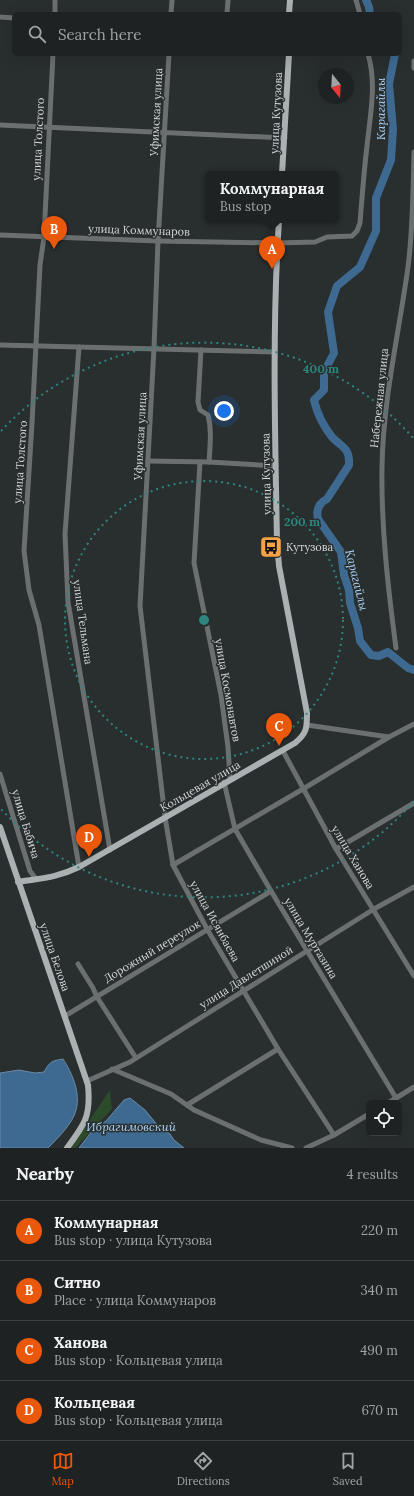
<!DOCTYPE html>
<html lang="en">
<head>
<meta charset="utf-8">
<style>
  :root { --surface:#1f2222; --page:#2c2f2f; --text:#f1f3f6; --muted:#a1a4a5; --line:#3c3f40; --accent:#ea580c }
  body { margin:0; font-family:Lora,serif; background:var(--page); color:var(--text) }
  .controls { position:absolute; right:12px; bottom:12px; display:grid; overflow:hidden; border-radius:6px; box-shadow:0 4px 16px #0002 }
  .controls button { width:36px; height:36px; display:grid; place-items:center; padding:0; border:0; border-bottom:1px solid var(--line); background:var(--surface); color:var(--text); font:20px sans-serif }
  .compass { position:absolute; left:318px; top:68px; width:36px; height:36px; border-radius:50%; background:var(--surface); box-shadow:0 4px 16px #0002; rotate:162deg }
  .you { position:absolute; left:224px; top:411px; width:14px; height:14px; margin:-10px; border:3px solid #fff; border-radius:50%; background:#1a73e8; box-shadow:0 0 0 6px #1a73e833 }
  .badge { display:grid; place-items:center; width:26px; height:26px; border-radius:50%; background:var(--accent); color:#fff; font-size:13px; font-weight:700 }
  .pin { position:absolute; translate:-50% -33px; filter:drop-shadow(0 1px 2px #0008) }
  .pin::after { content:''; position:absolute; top:21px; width:14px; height:12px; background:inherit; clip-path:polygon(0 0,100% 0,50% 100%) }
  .popup { position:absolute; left:205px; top:171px; width:134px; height:52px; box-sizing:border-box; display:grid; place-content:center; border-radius:6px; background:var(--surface); filter:drop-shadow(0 1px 3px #0005); font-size:13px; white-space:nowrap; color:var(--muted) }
  .popup b { font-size:15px; color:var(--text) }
  .popup::after { content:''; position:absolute; left:50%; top:100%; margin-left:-8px; border:8px solid transparent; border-top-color:var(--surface) }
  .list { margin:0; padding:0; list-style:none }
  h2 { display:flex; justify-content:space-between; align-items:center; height:52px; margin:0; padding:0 16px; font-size:17px }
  h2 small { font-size:13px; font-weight:400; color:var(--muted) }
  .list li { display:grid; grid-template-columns:26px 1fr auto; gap:12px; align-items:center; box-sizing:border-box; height:60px; padding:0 16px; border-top:1px solid var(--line) }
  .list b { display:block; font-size:15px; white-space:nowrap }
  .list p { margin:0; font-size:13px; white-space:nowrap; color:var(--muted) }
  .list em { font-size:13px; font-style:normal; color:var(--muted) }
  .icon { flex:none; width:22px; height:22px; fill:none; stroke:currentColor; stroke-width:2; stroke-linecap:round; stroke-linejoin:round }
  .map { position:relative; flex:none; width:414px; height:1148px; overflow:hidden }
  .search { position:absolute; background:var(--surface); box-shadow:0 4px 16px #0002; left:12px; right:12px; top:12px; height:44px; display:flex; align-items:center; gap:10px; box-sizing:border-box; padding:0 14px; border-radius:6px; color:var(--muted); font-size:15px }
  .sheet { height:292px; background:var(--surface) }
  nav { display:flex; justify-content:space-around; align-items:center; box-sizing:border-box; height:56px; border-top:1px solid var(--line); background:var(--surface); font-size:11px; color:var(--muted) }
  nav a { display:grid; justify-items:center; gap:2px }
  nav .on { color:var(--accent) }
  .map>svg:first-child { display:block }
  .green { fill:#2c4b2a }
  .water { fill:#3e6990; stroke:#6b8aa6 }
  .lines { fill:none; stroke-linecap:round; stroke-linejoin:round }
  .river { stroke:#3e6990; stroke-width:8 }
  .minor { stroke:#6c6f70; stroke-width:5 }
  .major { stroke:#abb0b2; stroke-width:6 }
  .ring { fill:none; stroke:#2d857e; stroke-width:2; stroke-dasharray:2 4 }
  .labels { text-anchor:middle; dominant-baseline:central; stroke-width:3; stroke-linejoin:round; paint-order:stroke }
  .street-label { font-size:11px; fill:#d5d8d8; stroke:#292e2e }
  .poi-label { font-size:11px; fill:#d5d8d8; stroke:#292e2e; text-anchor:start }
  .water-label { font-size:12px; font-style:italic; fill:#acd3f7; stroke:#292e2e }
  .centre { fill:#2d857e; stroke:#292e2e; stroke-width:2 }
  .ring-label { font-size:12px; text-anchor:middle; font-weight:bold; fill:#2d857e; stroke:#292e2e; stroke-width:3; stroke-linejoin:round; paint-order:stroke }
</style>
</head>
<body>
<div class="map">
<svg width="414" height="1148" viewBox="0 0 414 1148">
  <rect width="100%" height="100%" fill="#292e2e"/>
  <polygon class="green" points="110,1090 112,1109 75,1148 65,1148 85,1127"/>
  <g class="water">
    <path d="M 63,1059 C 72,1073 81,1093 76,1110 C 73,1123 58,1138 48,1148 L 0,1148 L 0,1073 L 19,1070 L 35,1073 L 44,1072 C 50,1061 52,1061 63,1059 Z"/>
    <polygon points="130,1098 145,1110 159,1127 170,1134 174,1140 184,1148 79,1148 92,1131 98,1126 106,1121 124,1100"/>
  </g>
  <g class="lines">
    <g class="river">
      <polyline points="366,0 369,7 370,14"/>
      <path d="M 395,54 L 389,84 L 393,129 L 391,160 L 376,198 L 376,231 L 360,267 L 337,286 L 328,312 L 334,353 L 324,372 L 324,390 L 314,400 C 317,413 324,427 332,437 C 342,448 350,447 349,465 L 327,499 C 319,503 316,510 318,519 L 341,552 L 344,575 L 349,590 L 350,603 L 358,628 L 360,641 L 371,655 L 379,656 L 388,652 L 408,668 L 414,670"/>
    </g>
    <g class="minor">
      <polyline points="356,0 360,14"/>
      <polyline points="55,14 55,0"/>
      <polyline points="171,14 172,0"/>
      <polyline points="227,14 228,0"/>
      <polyline points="0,17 14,18"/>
      <polyline points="53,54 44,237 40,265 32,423 24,551 29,590 39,625 79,867"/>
      <polyline points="169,54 158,241 154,348 140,606 165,817 173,865 207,929 278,1049 334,1135"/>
      <polyline points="414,61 414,68"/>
      <polyline points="0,125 285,138"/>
      <path d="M 0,235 L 158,241 L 277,243 L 315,242 L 327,237 L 352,236 L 357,231 L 360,223 C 362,197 364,171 367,146 C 370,116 377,84 368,54"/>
      <polyline points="0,345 274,352"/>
      <polyline points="79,347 65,534 68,602 110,850"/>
      <path d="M 201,350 L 198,402 L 200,410 L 208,415 C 212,430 210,446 209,462"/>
      <polyline points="148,461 209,462 276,466"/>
      <polyline points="200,462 194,563 221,695 228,747 230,779"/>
      <path d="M 396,648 C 388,588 381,527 382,467 C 383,399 399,333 408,267 C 413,229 413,190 414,152"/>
      <polyline points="307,725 389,737"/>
      <polyline points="283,751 336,849 414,976"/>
      <polyline points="0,774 30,871 36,879"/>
      <polyline points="224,782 235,829 271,891 396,1098"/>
      <polyline points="336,849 414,803"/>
      <polyline points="173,865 303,789 389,737 414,724"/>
      <polyline points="78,964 93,988 97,997 136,1058"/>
      <polyline points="65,1016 271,891"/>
      <polyline points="112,1069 171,1094 194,1110 261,1140 292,1148"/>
      <polyline points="87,1081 130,1062 374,909 414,887"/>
      <polyline points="388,1103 414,1087"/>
      <polyline points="187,1105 278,1049"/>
      <polyline points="306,1148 334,1135 369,1114"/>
    </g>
    <g class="major">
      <polyline points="289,14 290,0"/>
      <polyline points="282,174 289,54"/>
      <path d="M 0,827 L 88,1085 C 91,1116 85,1124 67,1148"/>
      <path d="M 18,882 C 43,878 56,878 79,867 L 295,743 C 307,733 307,728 307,713 L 279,566 L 277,541 C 275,434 272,327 279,220"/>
    </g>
  </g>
  <g class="ring">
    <circle cx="204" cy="620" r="139"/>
    <path d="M413 802A277 277 0 0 1 1 809M1 431A277 277 0 0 1 413 438"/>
  </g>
  <defs>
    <g id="bus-square" transform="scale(1.15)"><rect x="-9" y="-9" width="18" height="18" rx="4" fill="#f6a247" stroke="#292e2e"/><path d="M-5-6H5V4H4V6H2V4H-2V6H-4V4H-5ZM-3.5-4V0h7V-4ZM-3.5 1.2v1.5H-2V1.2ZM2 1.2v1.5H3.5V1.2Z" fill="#111"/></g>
  </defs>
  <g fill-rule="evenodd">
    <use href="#bus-square" x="271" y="547"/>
  </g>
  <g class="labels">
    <g class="street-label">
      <text transform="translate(156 112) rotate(-87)">Уфимская улица</text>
      <text transform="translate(276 113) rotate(-87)">улица Кутузова</text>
      <text transform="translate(38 139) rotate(-87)">улица Толстого</text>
      <text transform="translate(139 230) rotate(2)">улица Коммунаров</text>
      <text transform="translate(379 398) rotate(-84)">Набережная улица</text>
      <text transform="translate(140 436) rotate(-87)">Уфимская улица</text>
      <text transform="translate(20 462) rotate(-86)">улица Толстого</text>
      <text transform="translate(266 474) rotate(-91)">улица Кутузова</text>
      <text transform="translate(83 622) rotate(82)">улица Тельмана</text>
      <text transform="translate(228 690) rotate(80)">улица Космонавтов</text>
      <text transform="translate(200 786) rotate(-30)">Кольцевая улица</text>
      <text transform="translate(26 824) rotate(73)">улица Бабича</text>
      <text transform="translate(353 857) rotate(59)">улица Ханова</text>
      <text transform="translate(215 921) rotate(61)">улица Исянбаева</text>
      <text transform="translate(311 938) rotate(59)">улица Муртазина</text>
      <text transform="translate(152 951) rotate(-31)">Дорожный переулок</text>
      <text transform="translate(55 957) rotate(71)">улица Белова</text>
      <text transform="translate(246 977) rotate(-32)">улица Давлетшиной</text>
    </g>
    <g class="poi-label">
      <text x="286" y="547">Кутузова</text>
    </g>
    <g class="water-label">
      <text transform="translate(380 109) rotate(-90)">Карагайлы</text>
      <text transform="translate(357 580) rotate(76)">Карагайлы</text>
      <text x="131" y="1126">Ибрагимовский</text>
    </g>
  </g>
  <circle cx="204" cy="620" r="6" class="centre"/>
  <g class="ring-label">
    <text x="321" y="373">400 m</text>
    <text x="302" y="526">200 m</text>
  </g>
</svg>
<div class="controls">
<button><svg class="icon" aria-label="locate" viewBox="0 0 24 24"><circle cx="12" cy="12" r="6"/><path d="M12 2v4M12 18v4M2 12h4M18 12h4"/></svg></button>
</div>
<svg class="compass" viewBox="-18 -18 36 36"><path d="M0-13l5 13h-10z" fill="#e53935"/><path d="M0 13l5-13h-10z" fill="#a1a4a5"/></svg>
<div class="you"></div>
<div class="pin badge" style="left:272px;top:269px">A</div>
<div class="popup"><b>Коммунарная</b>Bus stop</div>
<div class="pin badge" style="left:54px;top:249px">B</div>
<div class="pin badge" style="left:279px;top:746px">C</div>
<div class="pin badge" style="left:89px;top:857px">D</div>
<div class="search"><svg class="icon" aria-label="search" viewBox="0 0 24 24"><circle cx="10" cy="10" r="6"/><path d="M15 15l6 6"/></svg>Search here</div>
</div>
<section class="sheet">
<h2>Nearby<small>4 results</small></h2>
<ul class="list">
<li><span class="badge">A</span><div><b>Коммунарная</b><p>Bus stop · улица Кутузова</p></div><em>220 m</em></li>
<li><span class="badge">B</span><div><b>Ситно</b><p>Place · улица Коммунаров</p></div><em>340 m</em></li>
<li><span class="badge">C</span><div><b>Ханова</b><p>Bus stop · Кольцевая улица</p></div><em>490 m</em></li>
<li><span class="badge">D</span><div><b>Кольцевая</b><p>Bus stop · Кольцевая улица</p></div><em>670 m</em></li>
</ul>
</section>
<nav>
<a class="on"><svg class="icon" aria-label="map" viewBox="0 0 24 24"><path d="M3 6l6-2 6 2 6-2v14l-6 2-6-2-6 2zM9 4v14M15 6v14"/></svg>Map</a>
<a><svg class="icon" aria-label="directions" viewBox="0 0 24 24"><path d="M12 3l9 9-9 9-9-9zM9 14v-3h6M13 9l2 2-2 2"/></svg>Directions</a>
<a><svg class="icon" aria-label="saved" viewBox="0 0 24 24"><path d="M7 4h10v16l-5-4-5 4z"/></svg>Saved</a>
</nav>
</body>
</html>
